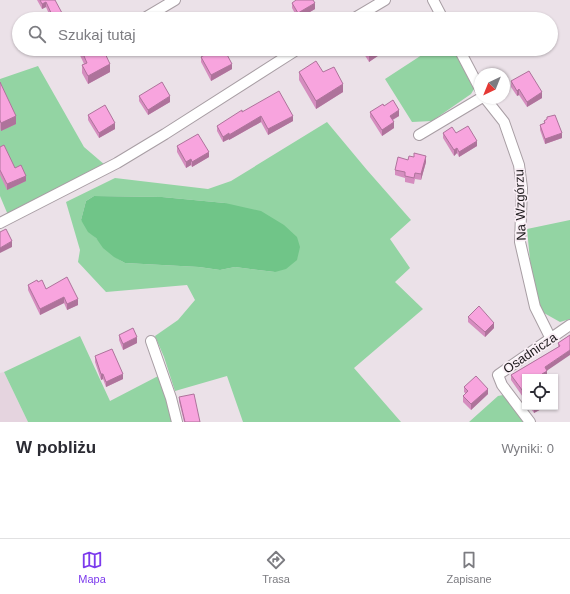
<!DOCTYPE html>
<html lang="pl">
<head>
<meta charset="utf-8">
<style>
	body { margin:0; font-family:Arial,sans-serif; background:#f7f7f7; color:#2b2b33 }
	.controls { position:absolute; right:12px; bottom:12px; display:grid; overflow:hidden; border-radius:0px; box-shadow:0 1px 3px #0004 }
	.controls button { width:36px; height:36px; display:grid; place-items:center; padding:0; border:0; border-bottom:1px solid #e1e1e2; background:#fff; color:#2b2b33; font:20px sans-serif }
	.compass { position:absolute; left:474px; top:68px; width:36px; height:36px; border-radius:50%; background:#fff; box-shadow:0 1px 3px #0004; rotate:223deg }
	.list { margin:0; padding:0; list-style:none }
	h2 { display:flex; justify-content:space-between; align-items:center; height:52px; margin:0; padding:0 16px; font-size:17px }
	h2 small { font-size:13px; font-weight:400; color:#7c7c81 }
	.icon { flex:none; width:22px; height:22px; fill:none; stroke:currentColor; stroke-width:2; stroke-linecap:round; stroke-linejoin:round }
	.map { position:relative; flex:none; width:570px; height:422px; overflow:hidden }
	.search { position:absolute; background:#fff; box-shadow:0 1px 3px #0004; left:12px; right:12px; top:12px; height:44px; display:flex; align-items:center; gap:10px; box-sizing:border-box; padding:0 14px; border-radius:22px; color:#7c7c81; font-size:15px }
	.sheet { height:116px; background:#fff }
	nav { display:flex; justify-content:space-around; align-items:center; box-sizing:border-box; height:56px; border-top:1px solid #e1e1e2; background:#fff; font-size:11px; color:#7c7c81 }
	nav a { display:grid; justify-items:center; gap:2px }
	nav .on { color:#7c3aed }
	.map>svg:first-child { display:block }
	.built { fill:#e5d4df }
	.green { fill:#93d4a3; fill-rule:evenodd }
	.water { fill:#70c588 }
	.lines { fill:none; stroke-linecap:round; stroke-linejoin:round }
	.street-casing { stroke:#a89ea4; stroke-width:12 }
	.street { stroke:#fff; stroke-width:10 }
	.wall { fill:#d58dbf }
	.shaded-wall { fill:#ae739b }
	.building { fill:#f8a4de; stroke:#ae739b }
	.labels { text-anchor:middle; dominant-baseline:central; stroke-width:3.5; stroke-linejoin:round; paint-order:stroke }
	.street-label { font-size:13px; fill:#1b181a; stroke:#f9eef5 }
</style>
</head>
<body>
<div class="map">
<svg width="570" height="422" viewBox="0 0 570 422">
	<rect width="100%" height="100%" fill="#ebe1e8"/>
	<path class="built" d="M 4,372 L 28,422 L 0,422 L 0,373 Z"/>
	<path class="green" d="M 431,49 L 453,49 L 472,82 L 474,89 L 471,94 L 432,121 L 412,122 L 385,79 Z
		M 38,66 L 84,147 L 105,165 L 8,215 L 0,196 L 0,79 Z
		M 327,122 L 367,170 L 411,220 L 390,239 L 410,268 L 395,282 L 423,309 L 354,368 L 401,422 L 243,422 L 227,376 L 175,391 L 164,357 L 155,336 L 178,320 L 195,300 L 187,285 L 106,292 L 78,262 L 80,250 L 66,202 L 115,178 L 208,189 L 231,181 ZM 94,196 L 162,197 L 225,203 L 275,272 L 235,267 L 220,270 L 199,267 L 125,263 C 106,253 95,236 81,220 L 86,201 Z
		M 570,220 L 570,319 L 560,322 L 544,313 L 539,303 L 531,271 L 527,229 Z
		M 80,336 L 110,401 L 162,374 L 175,422 L 28,422 L 4,372 Z
		M 503,395 L 525,422 L 469,422 L 498,396 Z"/>
	<path class="water" d="M 94,196 L 162,197 L 225,203 L 261,211 L 284,225 L 297,237 L 300,247 L 297,260 L 286,269 L 275,272 L 235,267 L 220,270 L 199,267 L 125,263 L 114,257 L 103,248 L 96,238 L 88,232 L 81,220 L 86,201 Z"/>
	<g class="lines">
		<defs>
			<path id="street" d="M 433,0 L 443,19
				M 143,19 L 175,0
				M 353,19 L 385,0
				M 459,49 L 480,89
				M 485,98 L 504,122 L 519,165 L 522,188 L 520,242 L 535,307 L 551,339
				M 419,135 L 481,98
				M 0,223 L 117,163 L 165,134 L 298,49
				M 151,341 L 171,398 L 177,422
				M 530,422 L 502,385 L 498,375 L 570,325"/>
		</defs>
		<use href="#street" class="street-casing"/>
		<use href="#street" class="street"/>
	</g>
	<path class="wall" d="M 37,0 L 55,0 L 62,18 L 60,19 L 51,19 L 46,7 L 42,9 Z
		M 292,3 L 315,9 L 298,19 L 292,8 Z
		M 78,49 L 103,49 L 110,72 L 88,84 L 82,73 L 82,65 L 84,64 L 78,51 Z
		M 361,49 L 388,49 L 369,62 Z
		M 201,57 L 232,69 L 211,81 L 201,62 Z
		M 299,72 L 323,72 L 343,92 L 316,109 L 299,80 Z
		M 511,81 L 542,98 L 527,107 L 519,95 L 517,96 L 511,87 Z
		M 0,82 L 16,124 L 1,131 L 0,128 Z
		M 139,96 L 170,102 L 148,115 L 139,101 Z
		M 384,106 L 399,116 L 393,120 L 394,128 L 382,136 L 370,117 L 370,112 Z
		M 242,112 L 293,121 L 268,135 L 261,122 L 229,140 L 229,139 L 223,142 L 217,131 L 217,126 Z
		M 88,115 L 115,129 L 99,138 L 88,120 Z
		M 547,117 L 562,138 L 545,144 L 540,130 L 540,125 L 544,123 L 544,121 L 547,120 Z
		M 443,133 L 456,133 L 477,146 L 459,157 L 457,153 L 454,156 L 443,138 Z
		M 177,146 L 209,157 L 192,167 L 191,165 L 186,168 L 177,152 Z
		M 0,147 L 15,168 L 26,181 L 7,190 L 0,175 Z
		M 414,157 L 426,162 L 421,180 L 415,179 L 414,184 L 405,182 L 405,178 L 395,175 L 395,170 L 408,160 Z
		M 38,282 L 46,289 L 78,305 L 67,310 L 64,303 L 40,315 L 28,290 L 28,285 Z
		M 468,317 L 494,328 L 485,337 L 468,322 Z
		M 119,335 L 137,343 L 123,350 L 119,340 Z
		M 570,335 L 547,370 L 547,376 L 546,377 L 525,377 L 525,400 L 511,380 L 511,375 L 558,347 L 558,343 Z
		M 95,356 L 123,379 L 106,387 L 103,379 L 101,380 L 95,362 Z
		M 464,387 L 488,394 L 471,410 L 463,402 L 463,396 L 466,394 L 464,392 Z
		M 179,397 L 200,422 L 184,422 L 179,401 Z
		M 530,407 L 545,407 L 534,413 Z"/>
	<path class="shaded-wall" d="M 46,2 L 46,7 L 42,9 L 42,4 Z
		M 315,3 L 315,9 L 298,19 L 298,13 Z
		M 62,13 L 62,18 L 60,19 L 53,19 L 53,17 Z
		M 376,49 L 388,49 L 369,62 L 369,54 Z
		M 110,64 L 110,72 L 88,84 L 88,76 Z
		M 232,64 L 232,69 L 211,81 L 211,75 Z
		M 343,84 L 343,92 L 316,109 L 316,101 Z
		M 519,89 L 519,95 L 517,96 L 517,91 Z
		M 542,92 L 542,98 L 527,107 L 527,102 Z
		M 170,96 L 170,102 L 148,115 L 148,110 Z
		M 399,110 L 399,116 L 390,121 L 390,116 Z
		M 16,116 L 16,124 L 1,131 L 1,123 Z
		M 261,116 L 261,122 L 229,140 L 229,135 Z
		M 293,116 L 293,121 L 268,135 L 268,129 Z
		M 394,122 L 394,128 L 382,136 L 382,130 Z
		M 115,123 L 115,129 L 99,138 L 99,133 Z
		M 229,133 L 229,139 L 223,142 L 223,137 Z
		M 562,133 L 562,138 L 545,144 L 545,139 Z
		M 477,141 L 477,146 L 459,157 L 459,152 Z
		M 457,148 L 457,153 L 454,156 L 454,150 Z
		M 209,152 L 209,157 L 192,167 L 192,162 Z
		M 426,156 L 426,162 L 421,180 L 421,174 Z
		M 191,159 L 191,165 L 186,168 L 186,162 Z
		M 26,176 L 26,181 L 7,190 L 7,184 Z
		M 12,241 L 12,247 L 0,253 L 0,248 Z
		M 64,297 L 64,303 L 40,315 L 40,309 Z
		M 78,299 L 78,305 L 67,310 L 67,304 Z
		M 494,323 L 494,328 L 485,337 L 485,332 Z
		M 137,337 L 137,343 L 123,350 L 123,344 Z
		M 570,350 L 570,355 L 545,372 L 545,367 Z
		M 547,371 L 547,376 L 546,377 L 542,377 L 542,374 Z
		M 101,374 L 103,374 L 103,379 L 101,380 Z
		M 123,374 L 123,379 L 106,387 L 106,382 Z
		M 488,389 L 488,394 L 471,410 L 471,404 Z
		M 535,407 L 545,407 L 534,413 L 534,408 Z"/>
	<path class="building" d="M 40,0 L 55,0 L 62,13 L 53,17 L 46,2 L 42,4 Z
		M 296,0 L 313,0 L 315,3 L 298,13 L 292,3 Z
		M 503,14 L 505,19 L 495,19 Z
		M 385,17 L 387,19 L 382,19 Z
		M 81,49 L 103,49 L 110,64 L 88,76 L 82,65 L 87,63 Z
		M 215,49 L 224,49 L 232,64 L 211,75 L 201,57 Z
		M 366,49 L 376,49 L 369,54 Z
		M 316,61 L 323,72 L 334,67 L 343,84 L 316,101 L 299,72 Z
		M 529,71 L 542,92 L 527,102 L 519,89 L 517,91 L 511,81 Z
		M 0,82 L 16,116 L 1,123 L 0,120 Z
		M 162,82 L 170,96 L 148,110 L 139,96 Z
		M 279,91 L 293,116 L 268,129 L 261,116 L 229,135 L 229,133 L 223,137 L 217,126 L 242,110 L 242,112 Z
		M 393,100 L 399,110 L 390,116 L 394,122 L 382,130 L 370,112 L 383,104 L 384,106 Z
		M 105,105 L 115,123 L 99,133 L 88,115 Z
		M 555,115 L 562,133 L 545,139 L 540,125 L 545,123 L 544,121 L 547,119 L 547,117 Z
		M 468,126 L 477,141 L 459,152 L 457,148 L 454,150 L 443,133 L 452,127 L 456,133 Z
		M 198,134 L 209,152 L 192,162 L 191,159 L 186,162 L 177,146 Z
		M 4,145 L 15,168 L 21,165 L 26,176 L 7,184 L 0,170 L 0,147 Z
		M 414,153 L 426,156 L 421,174 L 415,173 L 414,178 L 405,176 L 405,172 L 395,170 L 398,157 L 408,160 L 409,156 L 414,157 Z
		M 6,229 L 12,241 L 0,248 L 0,232 Z
		M 67,277 L 78,299 L 67,304 L 64,297 L 40,309 L 28,285 L 37,280 L 38,282 L 42,280 L 46,289 Z
		M 479,306 L 494,323 L 485,332 L 468,317 Z
		M 133,328 L 137,337 L 123,344 L 119,335 Z
		M 570,335 L 570,350 L 545,367 L 547,371 L 542,374 L 544,377 L 525,377 L 525,394 L 511,375 L 560,346 L 558,343 Z
		M 112,349 L 123,374 L 106,382 L 103,374 L 101,374 L 95,356 Z
		M 476,376 L 488,389 L 471,404 L 463,396 L 468,391 L 464,387 Z
		M 194,394 L 200,422 L 185,422 L 179,397 Z"/>
	<g class="labels">
		<g class="street-label">
			<text transform="translate(520 205) rotate(-92)">Na Wzgórzu</text>
			<text transform="translate(530 353) rotate(-34)">Osadnicza</text>
		</g>
	</g>
</svg>
<div class="controls">
<button><svg class="icon" aria-label="locate" viewBox="0 0 24 24"><circle cx="12" cy="12" r="6"/><path d="M12 2v4M12 18v4M2 12h4M18 12h4"/></svg></button>
</div>
<svg class="compass" viewBox="-18 -18 36 36"><path d="M0-13l5 13h-10z" fill="#e53935"/><path d="M0 13l5-13h-10z" fill="#7c7c81"/></svg>
<div class="search"><svg class="icon" aria-label="search" viewBox="0 0 24 24"><circle cx="10" cy="10" r="6"/><path d="M15 15l6 6"/></svg>Szukaj tutaj</div>
</div>
<section class="sheet">
<h2>W pobliżu<small>Wyniki: 0</small></h2>
<ul class="list">
</ul>
</section>
<nav>
<a class="on"><svg class="icon" aria-label="map" viewBox="0 0 24 24"><path d="M3 6l6-2 6 2 6-2v14l-6 2-6-2-6 2zM9 4v14M15 6v14"/></svg>Mapa</a>
<a><svg class="icon" aria-label="directions" viewBox="0 0 24 24"><path d="M12 3l9 9-9 9-9-9zM9 14v-3h6M13 9l2 2-2 2"/></svg>Trasa</a>
<a><svg class="icon" aria-label="saved" viewBox="0 0 24 24"><path d="M7 4h10v16l-5-4-5 4z"/></svg>Zapisane</a>
</nav>
</body>
</html>
